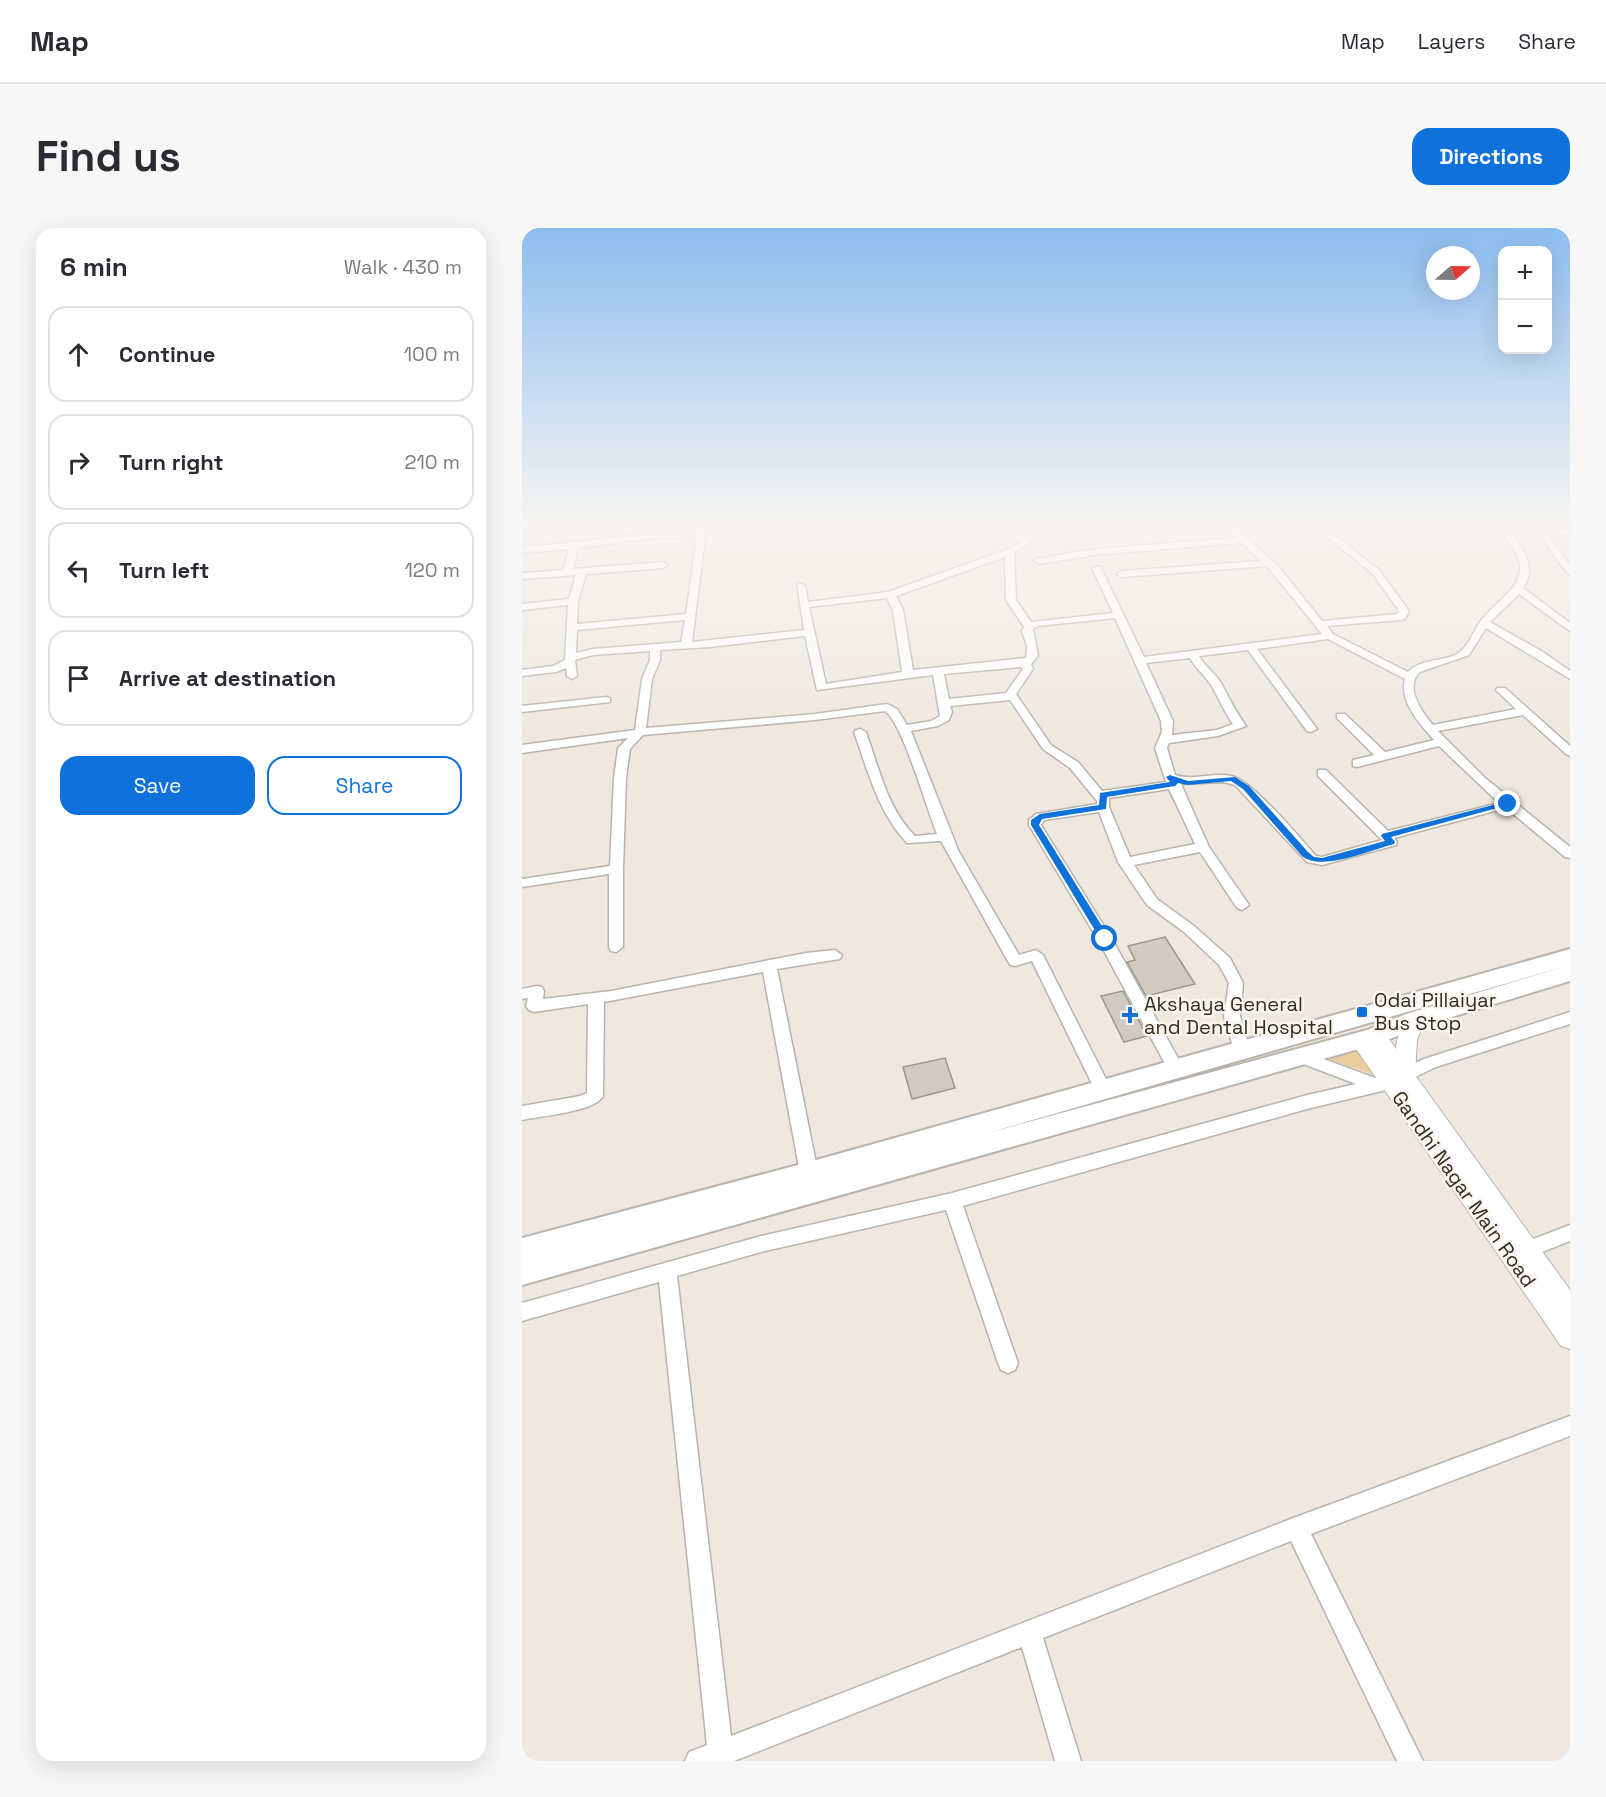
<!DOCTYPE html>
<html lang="en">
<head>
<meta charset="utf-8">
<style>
	body { margin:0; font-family:"Space Grotesk",sans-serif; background:#f7f7f7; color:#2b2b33 }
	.controls { position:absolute; right:18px; top:18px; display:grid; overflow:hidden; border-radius:12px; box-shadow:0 6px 24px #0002 }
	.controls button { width:54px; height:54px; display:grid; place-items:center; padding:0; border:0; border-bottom:2px solid #e1e1e2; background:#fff; color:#2b2b33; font:30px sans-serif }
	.compass { position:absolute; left:904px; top:18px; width:54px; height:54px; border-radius:50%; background:#fff; box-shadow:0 6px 24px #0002; rotate:70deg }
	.stop { position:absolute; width:18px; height:18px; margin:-14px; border:4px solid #0f71da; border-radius:50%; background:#fff }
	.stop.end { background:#0f71da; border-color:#fff; box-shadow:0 2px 6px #0008 }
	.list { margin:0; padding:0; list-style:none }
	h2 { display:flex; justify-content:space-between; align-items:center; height:78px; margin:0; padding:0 24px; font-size:26px }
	h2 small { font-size:20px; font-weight:400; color:#7c7c81 }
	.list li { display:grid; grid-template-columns:39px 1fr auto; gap:18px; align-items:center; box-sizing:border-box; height:96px; margin:0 12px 12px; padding:0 12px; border:2px solid #e1e1e2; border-radius:18px }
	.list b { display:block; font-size:22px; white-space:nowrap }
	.list em { font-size:20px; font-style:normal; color:#7c7c81 }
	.actions { display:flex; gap:12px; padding:18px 24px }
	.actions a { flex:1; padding:14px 0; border:2px solid #0f71da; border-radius:18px; text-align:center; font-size:21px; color:#0f71da }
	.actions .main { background:#0f71da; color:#fff }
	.icon { flex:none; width:33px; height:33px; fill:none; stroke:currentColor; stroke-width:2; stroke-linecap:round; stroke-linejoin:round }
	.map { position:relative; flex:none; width:1048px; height:1533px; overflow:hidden; border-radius:18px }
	header { display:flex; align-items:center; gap:36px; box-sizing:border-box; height:84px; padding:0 30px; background:#fff; border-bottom:2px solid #e1e1e2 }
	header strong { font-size:28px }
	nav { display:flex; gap:33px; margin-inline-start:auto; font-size:21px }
	.intro { display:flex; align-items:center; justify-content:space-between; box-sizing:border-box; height:144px; padding:0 36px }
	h1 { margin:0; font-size:42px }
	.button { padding:15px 27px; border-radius:18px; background:#0f71da; color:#fff; font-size:21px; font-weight:700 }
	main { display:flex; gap:36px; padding:0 36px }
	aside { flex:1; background:#fff; border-radius:18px; box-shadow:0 6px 24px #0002 }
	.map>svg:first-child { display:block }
	.green { fill:#eacc9d }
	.building { fill:#d0cbc3; stroke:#9b968e; stroke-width:1.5 }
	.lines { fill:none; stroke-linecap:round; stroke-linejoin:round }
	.minor-casing { stroke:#b8b3ab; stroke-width:3 }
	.major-casing { stroke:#b8b3ab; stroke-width:2 }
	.highway-casing { stroke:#b8b3ab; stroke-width:4 }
	.minor { fill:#fff; fill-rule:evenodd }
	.major { fill:#fff; fill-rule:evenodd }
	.highway { fill:#fff; fill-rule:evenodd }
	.route { fill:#0f71da }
	.poi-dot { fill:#0f71da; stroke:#fbf6ed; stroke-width:2 }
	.labels { text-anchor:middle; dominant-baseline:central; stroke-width:5; stroke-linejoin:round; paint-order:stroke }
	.poi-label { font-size:20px; fill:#2f2d29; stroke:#fbf6ed; text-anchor:start }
	.street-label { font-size:20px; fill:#2f2d29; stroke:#fbf6ed }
</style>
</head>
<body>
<header>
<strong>Map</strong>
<nav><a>Map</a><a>Layers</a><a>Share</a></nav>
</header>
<div class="intro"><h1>Find us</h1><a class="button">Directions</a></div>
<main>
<aside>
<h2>6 min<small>Walk · 430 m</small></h2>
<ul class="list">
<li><svg class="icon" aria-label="ahead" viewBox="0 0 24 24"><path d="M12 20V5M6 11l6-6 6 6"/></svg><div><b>Continue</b></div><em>100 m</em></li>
<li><svg class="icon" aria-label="right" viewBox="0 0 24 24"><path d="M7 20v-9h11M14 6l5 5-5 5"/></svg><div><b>Turn right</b></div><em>210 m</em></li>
<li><svg class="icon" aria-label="left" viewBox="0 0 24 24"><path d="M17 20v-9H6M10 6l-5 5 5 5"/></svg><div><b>Turn left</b></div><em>120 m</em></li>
<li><svg class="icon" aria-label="arrive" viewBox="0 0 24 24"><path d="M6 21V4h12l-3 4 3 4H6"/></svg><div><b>Arrive at destination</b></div></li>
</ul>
<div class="actions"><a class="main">Save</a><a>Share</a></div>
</aside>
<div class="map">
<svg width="1048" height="1533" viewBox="0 0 1048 1533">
	<rect width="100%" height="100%" fill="#eee8e0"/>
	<path class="green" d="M 838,822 L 853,847 L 804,830 Z"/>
	<path class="building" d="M 643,709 L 673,756 L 624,768 L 605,734 L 613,732 L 606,718 Z
		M 601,763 L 625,808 L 602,814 L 579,768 Z
		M 423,830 L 433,860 L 390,871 L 381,839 Z"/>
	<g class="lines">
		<defs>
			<path id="minor" d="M 176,294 L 184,294 L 184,297 L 241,294 L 184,302 L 170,414 L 282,402 L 275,355 L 283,357 L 286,374 L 366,364 L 492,319 L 498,314 L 493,310 L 500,294 L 508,294 L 507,298 L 572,294 L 504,303 L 502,309 L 508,314 L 492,325 L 494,372 L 509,394 L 591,385 L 570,340 L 578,338 L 622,429 L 800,406 L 745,338 L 600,349 L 595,346 L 600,343 L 739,333 L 719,315 L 572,327 L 517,336 L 512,333 L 514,331 L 572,321 L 714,310 L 697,294 L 707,294 L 712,299 L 734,294 L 751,294 L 717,303 L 757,339 L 800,393 L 875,386 L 877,383 L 851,346 L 786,294 L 796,294 L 857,342 L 887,383 L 883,391 L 879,392 L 805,398 L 811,406 L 886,444 C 899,431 917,434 933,427 C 947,420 950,405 958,394 C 964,385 973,378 980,371 C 1013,341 995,325 972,294 L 981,294 C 995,313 1018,337 1001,360 L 1048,395 L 1048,403 L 997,366 L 968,394 L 1021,424 L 1048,443 L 1048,451 L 964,400 L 947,427 L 898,444 C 882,459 900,484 911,497 L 994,481 L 974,462 L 975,460 L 983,460 L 1048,518 L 1048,528 L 1044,526 L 1001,487 L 916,503 L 963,550 L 1048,619 L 1048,630 L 1043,629 L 984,580 L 872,610 L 875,614 L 874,617 L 800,637 L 785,634 L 713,557 L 701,554 L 659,556 L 687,619 L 727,677 L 720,682 L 715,680 L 678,624 L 612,637 L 635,671 L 672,698 L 708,730 L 721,755 L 718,788 L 728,822 L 726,826 L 714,826 L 712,822 L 702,788 L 707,755 L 697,737 L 662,704 L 625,677 L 596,634 L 577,584 L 522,592 L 519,597 L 590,711 L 662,841 L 660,845 L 654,847 L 648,845 L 576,712 L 507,597 L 507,592 L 514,586 L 575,576 L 575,573 L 548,540 L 521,521 L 488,472 L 428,478 L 430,484 L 427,492 L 416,498 L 389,503 L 437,624 L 497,727 L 514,722 L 521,727 L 589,861 L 587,866 L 581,867 L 575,866 L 510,733 L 493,738 L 488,737 L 419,613 L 385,615 C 356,584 346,543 332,504 L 334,502 L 338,501 L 344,504 C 357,540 365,580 393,608 L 415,606 C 404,579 381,496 363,483 L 293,492 L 121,507 L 108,521 L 104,550 L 101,641 L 101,719 L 94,724 L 89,723 L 87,719 L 87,646 L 0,659 L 0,651 L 88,638 L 92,550 L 96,520 L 106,510 L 0,525 L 0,517 L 113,502 L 120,451 L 128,432 L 128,423 L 71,427 L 53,432 L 55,448 L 50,451 L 45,448 L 44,440 L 34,444 L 0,448 L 0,442 L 31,438 L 43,432 L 46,377 L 0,382 L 0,376 L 47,371 L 54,347 L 0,351 L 0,345 L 41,342 L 47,321 L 0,325 L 0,319 C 59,315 116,305 175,303 ZM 175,309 L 164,386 L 55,396 L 56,373 L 64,346 L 141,340 L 146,337 L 141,334 L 51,341 L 56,320 L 131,310 ZM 483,329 L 484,372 L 502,399 L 500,403 L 505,418 L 504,430 L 391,442 L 381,382 L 374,368 ZM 365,370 L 371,382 L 380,444 L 304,456 L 287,379 ZM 593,390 L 639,493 L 640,504 L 633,520 L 644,554 L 580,563 L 556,534 L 529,517 L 494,466 L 511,441 L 509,436 L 516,428 L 511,401 L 516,398 ZM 163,392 L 159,414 L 71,421 L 54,425 L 55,402 ZM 283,408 L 295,462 L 411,447 L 418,488 L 409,493 L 385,497 L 375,481 L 365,476 L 293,486 L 124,500 L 130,451 L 138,432 L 138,422 L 188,419 ZM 806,411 L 883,451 C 877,474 898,496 912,512 L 863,524 L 823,486 L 815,486 L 815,490 L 852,527 L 831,532 L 831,538 L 835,539 L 917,518 L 977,575 L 866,603 L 804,542 L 796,542 L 796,548 L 860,612 L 800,629 L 794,628 C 778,610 729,551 709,548 C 691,544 672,553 653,547 L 645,520 L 647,515 L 696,508 L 724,498 C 714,484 707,470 699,455 C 693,445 683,439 677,428 L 726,422 L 785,503 L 789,504 L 795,501 L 735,421 ZM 668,430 C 673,440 683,447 689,457 C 697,470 702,484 711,496 L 695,502 L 650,507 L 651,493 L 624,435 ZM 499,439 L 501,441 L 484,465 L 427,471 L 422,446 ZM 647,561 L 673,616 L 608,629 L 587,579 L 587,570 Z
				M 1008,294 L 1017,294 L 1023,303 L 1048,301 L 1048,307 L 1027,308 L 1048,337 L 1048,346 L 1045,345 Z
				M 16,295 L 20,298 L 19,300 L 0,303 L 0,297 Z
				M 84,469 L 88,470 L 88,474 L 0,484 L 0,478 Z
				M 313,722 L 320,727 L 318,731 L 255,741 L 296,945 L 293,950 L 287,952 L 281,950 L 278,945 L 241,744 L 82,774 L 81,868 C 73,884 18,888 0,892 L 0,878 L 58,868 L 65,865 L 66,776 L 12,784 L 7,782 L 4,778 L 6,770 L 0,771 L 0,761 L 15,758 L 20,759 L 22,763 L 21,771 L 89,763 L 284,725 Z
				M 1048,784 L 1048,796 L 914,839 L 868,861 L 785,881 L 441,978 L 496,1135 L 493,1142 L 486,1145 L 479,1142 L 476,1135 L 424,982 L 239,1024 L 155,1048 L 209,1508 L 774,1289 L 1048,1188 L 1048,1208 L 789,1306 L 901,1533 L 875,1533 L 769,1313 L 521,1410 L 559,1533 L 533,1533 L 500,1419 L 212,1533 L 163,1533 L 167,1524 L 185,1517 L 137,1054 L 0,1093 L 0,1075 L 239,1008 L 430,965 L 785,867 L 834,856 L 771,832 L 769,828 L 771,824 L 777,822 L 856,851 L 902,831 Z
				M 1048,997 L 1048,1013 L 1005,1030 L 998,1028 L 996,1022 L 998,1016 Z"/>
			<path id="major" d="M 892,785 L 899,787 L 902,792 L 895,812 L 893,847 L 1048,1062 L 1048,1121 L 1039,1118 L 828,812 L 831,807 L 838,804 L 843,806 L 846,802 C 861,797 866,810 874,821 L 875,812 L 885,787 Z"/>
			<path id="highway" d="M 1048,721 L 1048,737 L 462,906 L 845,802 L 884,786 L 1048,737 L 1048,753 L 900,798 L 858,815 L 0,1057 L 0,1010 L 287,934 Z"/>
		</defs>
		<use href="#minor" class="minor-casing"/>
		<use href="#major" class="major-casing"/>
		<use href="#highway" class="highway-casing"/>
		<use href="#minor" class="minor"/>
		<use href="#major" class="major"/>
		<use href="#highway" class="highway"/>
	</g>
	<linearGradient id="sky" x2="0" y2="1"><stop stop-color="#8dbdf0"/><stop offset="0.58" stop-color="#f7f5f1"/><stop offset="1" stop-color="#f7f5f1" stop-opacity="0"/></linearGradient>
	<rect width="1048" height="509" fill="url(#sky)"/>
	<path class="route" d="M 648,547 L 666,553 L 713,549 L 727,558 L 786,624 L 792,629 L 800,630 L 863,613 L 859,608 L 860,606 L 986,573 L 990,576 L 869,609 L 873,614 L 872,616 C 849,622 799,644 780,628 L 721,561 L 709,553 L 666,557 L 656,555 L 653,558 L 585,569 L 584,581 L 520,591 L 517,597 L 588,711 L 583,715 L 580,714 L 509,597 L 509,592 L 518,586 L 577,577 L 578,565 L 648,554 L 644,549 Z"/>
	<g class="poi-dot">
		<rect x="834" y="778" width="12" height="12" rx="3"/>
		<path d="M605 778h6v6h6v6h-6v6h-6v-6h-6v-6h6z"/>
	</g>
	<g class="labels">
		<g class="poi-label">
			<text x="852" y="772">Odai Pillaiyar<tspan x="852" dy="23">Bus Stop</tspan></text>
			<text x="622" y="776">Akshaya General<tspan x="622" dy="23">and Dental Hospital</tspan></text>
		</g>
		<g class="street-label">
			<text transform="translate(942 961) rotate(55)">Gandhi Nagar Main Road</text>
		</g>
	</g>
</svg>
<div class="controls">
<button>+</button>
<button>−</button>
</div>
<svg class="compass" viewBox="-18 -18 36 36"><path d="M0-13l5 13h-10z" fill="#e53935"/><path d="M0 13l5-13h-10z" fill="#7c7c81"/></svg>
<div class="stop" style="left:583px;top:711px"></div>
<div class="stop end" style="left:986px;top:576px"></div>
</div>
</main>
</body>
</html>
